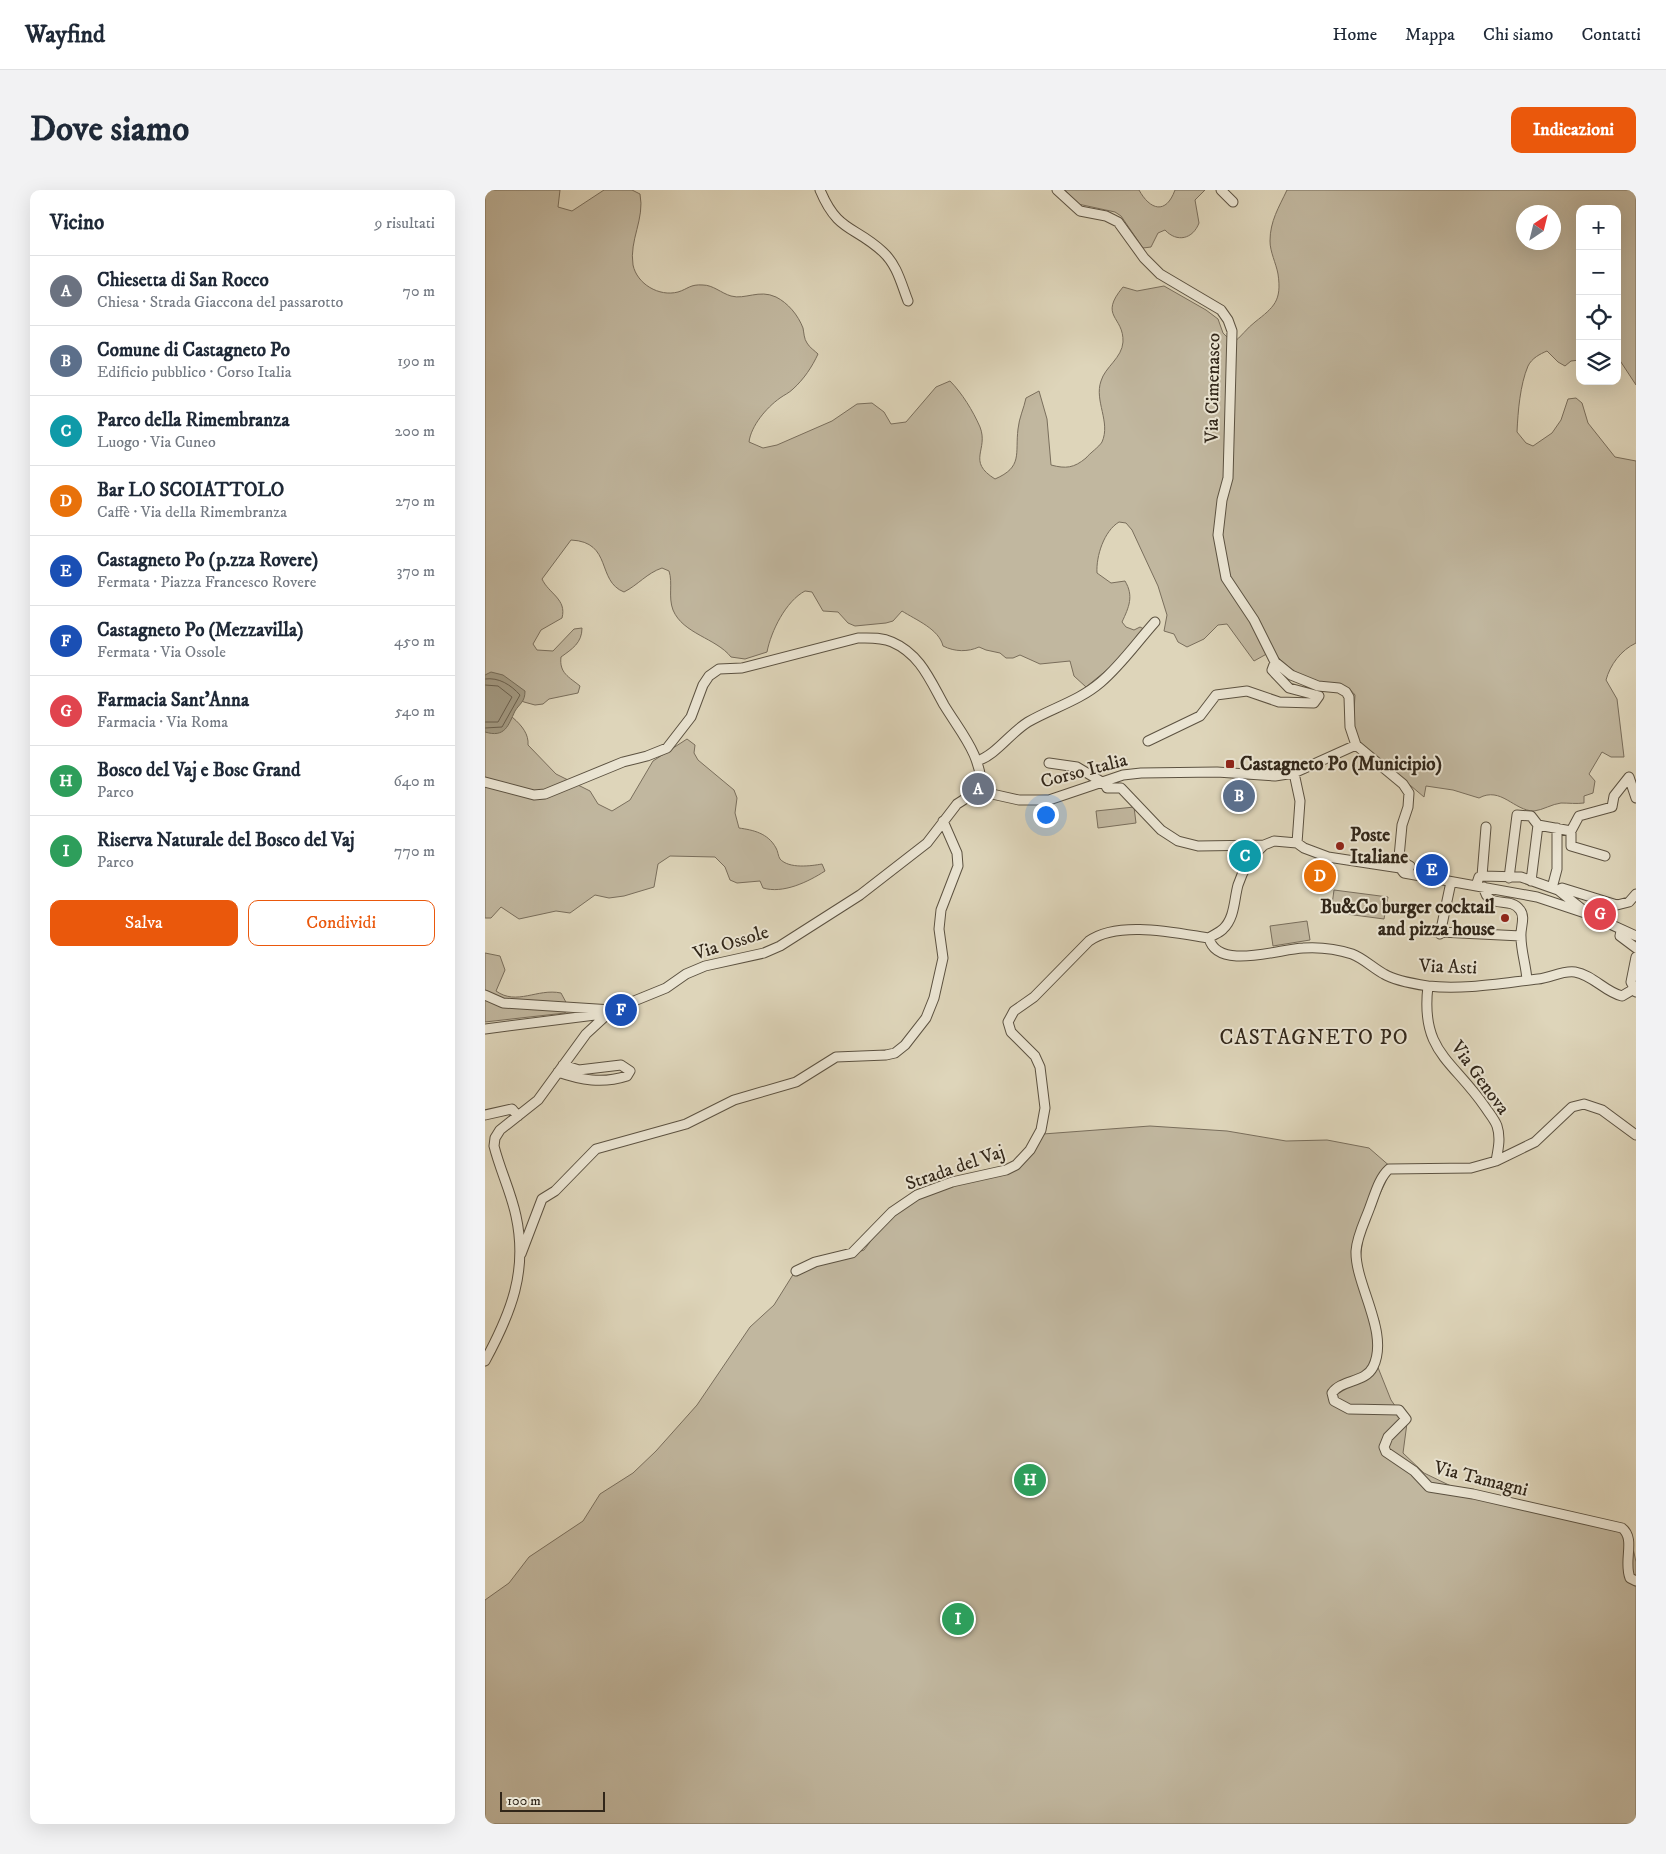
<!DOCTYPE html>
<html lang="it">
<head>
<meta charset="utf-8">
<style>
	body { margin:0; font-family:"IM FELL DW Pica",serif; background:#f2f2f3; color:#1f2937 }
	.controls { position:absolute; right:15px; top:15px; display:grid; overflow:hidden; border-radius:10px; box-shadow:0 5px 20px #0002 }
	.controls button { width:45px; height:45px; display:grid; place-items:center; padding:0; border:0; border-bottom:1px solid #e0e1e3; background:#fff; color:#1f2937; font:25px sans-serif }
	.compass { position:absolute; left:1031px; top:15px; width:45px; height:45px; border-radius:50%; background:#fff; box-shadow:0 5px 20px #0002; rotate:35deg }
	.scale { position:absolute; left:15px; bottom:12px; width:105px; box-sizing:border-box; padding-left:5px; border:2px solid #312619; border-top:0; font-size:14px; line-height:18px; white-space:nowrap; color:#312619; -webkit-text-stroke:4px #eae4d2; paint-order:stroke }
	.you { position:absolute; left:560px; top:624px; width:18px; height:18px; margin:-12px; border:4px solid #fff; border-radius:50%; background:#1a73e8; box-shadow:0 0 0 8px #1a73e833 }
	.badge { display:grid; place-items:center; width:32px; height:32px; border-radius:50%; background:#ea580c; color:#fff; font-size:16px; font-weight:700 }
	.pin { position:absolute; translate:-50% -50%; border:2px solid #fff; box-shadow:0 1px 5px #0006 }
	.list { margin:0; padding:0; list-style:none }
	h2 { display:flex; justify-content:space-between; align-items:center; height:65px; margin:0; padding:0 20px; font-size:21px }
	h2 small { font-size:16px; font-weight:400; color:#747a83 }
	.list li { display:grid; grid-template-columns:32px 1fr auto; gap:15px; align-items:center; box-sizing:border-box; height:70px; padding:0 20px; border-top:1px solid #e0e1e3 }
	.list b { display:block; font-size:19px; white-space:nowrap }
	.list p { margin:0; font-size:16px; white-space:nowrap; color:#747a83 }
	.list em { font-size:16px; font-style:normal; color:#747a83 }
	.actions { display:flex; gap:10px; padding:15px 20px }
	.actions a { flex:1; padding:11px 0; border:1px solid #ea580c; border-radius:10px; text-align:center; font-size:18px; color:#ea580c }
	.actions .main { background:#ea580c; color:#fff }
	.icon { flex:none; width:28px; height:28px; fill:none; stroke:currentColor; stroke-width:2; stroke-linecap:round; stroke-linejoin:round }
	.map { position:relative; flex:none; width:1151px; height:1634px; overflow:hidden; border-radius:10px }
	header { display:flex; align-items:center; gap:30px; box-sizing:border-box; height:70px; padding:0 25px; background:#fff; border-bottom:1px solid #e0e1e3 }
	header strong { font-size:24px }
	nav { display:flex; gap:28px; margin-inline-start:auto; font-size:18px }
	.intro { display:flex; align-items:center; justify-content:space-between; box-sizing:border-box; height:120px; padding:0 30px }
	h1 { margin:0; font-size:35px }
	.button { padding:12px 22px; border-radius:10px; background:#ea580c; color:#fff; font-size:18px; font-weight:700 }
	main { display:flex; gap:30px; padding:0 30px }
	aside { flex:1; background:#fff; border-radius:10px; box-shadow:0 5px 20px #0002 }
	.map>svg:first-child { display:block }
	.green { fill:#c1b79f; stroke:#796e5c; fill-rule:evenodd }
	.water { fill:#a39a83; stroke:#756c59 }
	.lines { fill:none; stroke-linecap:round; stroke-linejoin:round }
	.shore { stroke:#6a604e; stroke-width:1 }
	.minor-casing { stroke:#5c5241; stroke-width:11 }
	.minor { stroke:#eae4d2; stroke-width:9 }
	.poi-dot { fill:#8f2418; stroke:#eae4d2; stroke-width:2 }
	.labels { text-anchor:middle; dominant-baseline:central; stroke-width:4; stroke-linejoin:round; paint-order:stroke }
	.street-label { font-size:19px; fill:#312619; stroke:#eae4d2 }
	.poi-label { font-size:19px; font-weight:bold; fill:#312619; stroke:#eae4d2; text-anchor:start }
	.quarter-label { font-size:21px; letter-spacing:1px; fill:#312619; stroke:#eae4d2 }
</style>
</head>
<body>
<header>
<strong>Wayfind</strong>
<nav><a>Home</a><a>Mappa</a><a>Chi siamo</a><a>Contatti</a></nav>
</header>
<div class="intro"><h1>Dove siamo</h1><a class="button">Indicazioni</a></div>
<main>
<aside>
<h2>Vicino<small>9 risultati</small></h2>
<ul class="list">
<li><span class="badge" style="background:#6b7280">A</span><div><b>Chiesetta di San Rocco</b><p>Chiesa · Strada Giaccona del passarotto</p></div><em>70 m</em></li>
<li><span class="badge" style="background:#5c6f8a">B</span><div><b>Comune di Castagneto Po</b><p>Edificio pubblico · Corso Italia</p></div><em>190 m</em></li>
<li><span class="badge" style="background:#0f9aa8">C</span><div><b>Parco della Rimembranza</b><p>Luogo · Via Cuneo</p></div><em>200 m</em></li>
<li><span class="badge" style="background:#e8710a">D</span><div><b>Bar LO SCOIATTOLO</b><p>Caffè · Via della Rimembranza</p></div><em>270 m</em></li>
<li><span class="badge" style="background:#1a4fb4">E</span><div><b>Castagneto Po (p.zza Rovere)</b><p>Fermata · Piazza Francesco Rovere</p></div><em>370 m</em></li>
<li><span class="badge" style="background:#1a4fb4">F</span><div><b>Castagneto Po (Mezzavilla)</b><p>Fermata · Via Ossole</p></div><em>450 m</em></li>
<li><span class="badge" style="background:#e0444e">G</span><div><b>Farmacia Sant'Anna</b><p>Farmacia · Via Roma</p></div><em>540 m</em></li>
<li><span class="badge" style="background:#2e9e5b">H</span><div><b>Bosco del Vaj e Bosc Grand</b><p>Parco</p></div><em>640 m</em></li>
<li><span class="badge" style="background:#2e9e5b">I</span><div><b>Riserva Naturale del Bosco del Vaj</b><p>Parco</p></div><em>770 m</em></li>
</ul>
<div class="actions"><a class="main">Salva</a><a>Condividi</a></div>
</aside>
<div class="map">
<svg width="1151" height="1634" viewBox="0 0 1151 1634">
	<rect width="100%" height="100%" fill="#ded5ba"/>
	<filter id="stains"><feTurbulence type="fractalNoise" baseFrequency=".004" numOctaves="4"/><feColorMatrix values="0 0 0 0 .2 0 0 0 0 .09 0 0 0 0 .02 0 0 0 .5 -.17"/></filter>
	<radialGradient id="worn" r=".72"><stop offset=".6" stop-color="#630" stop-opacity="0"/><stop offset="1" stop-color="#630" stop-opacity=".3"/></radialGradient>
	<path class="green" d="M 0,0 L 75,0 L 73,17 L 87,21 L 119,0 L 147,0 L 155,4 C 160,29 144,50 148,75 C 152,94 174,107 193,102 C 203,99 205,94 218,95 C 228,95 236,103 246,106 C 260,110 274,99 291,107 C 303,113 313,125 318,138 C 319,143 319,149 322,153 C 324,157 330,161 333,164 C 327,177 319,189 308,199 C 304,203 299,205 295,208 C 281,218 266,236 264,252 L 278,258 L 292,255 L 347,231 L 372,214 L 387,213 L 399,222 L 406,234 L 421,232 L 451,197 L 465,191 C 477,203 488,221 495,237 C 504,260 481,271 510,289 C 538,277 530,264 533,239 C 534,228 539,218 541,208 L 554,201 L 562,229 L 566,275 C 581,279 589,278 601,268 C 605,263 614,257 617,252 C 626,232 609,211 616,191 C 620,177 637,168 638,152 C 639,126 613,127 638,97 L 652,101 L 679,96 L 721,120 L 733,129 L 738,143 L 748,153 C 756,147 762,138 770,132 C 789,117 797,111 793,84 C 791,73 785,62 785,51 C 785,31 794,17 802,0 L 1151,0 L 1151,195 L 1132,166 L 1132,19 L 1095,19 L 1095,170 L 1086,171 L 1080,176 L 1073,172 L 1062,161 C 1055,164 1047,168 1043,176 C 1035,195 1033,221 1032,242 L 1041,253 L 1048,256 L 1067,243 L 1076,230 L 1083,209 L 1091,208 L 1097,213 L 1103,233 L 1130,267 L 1151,271 L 1151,453 C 1136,460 1125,475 1121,490 L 1132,509 L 1139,567 L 1126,567 L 1117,562 L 1104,584 L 1110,591 L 1108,603 L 1099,606 L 1099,613 C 1091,614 1084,613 1076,613 C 1067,614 1058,620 1049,621 C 1029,621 1016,596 994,608 L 968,600 L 941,596 L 939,607 L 873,551 L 868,537 L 870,505 C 859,490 842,495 826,490 C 812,485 797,472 787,461 L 769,471 L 742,434 L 733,435 L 719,449 L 702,457 L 693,452 L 689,444 L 679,441 L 682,425 L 673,396 L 647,340 L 641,333 L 634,332 C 619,341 611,366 612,383 L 626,393 L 640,391 C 649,406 644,417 637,432 L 641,437 L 649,440 L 655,437 L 659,439 L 629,474 L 601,497 L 589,486 L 585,471 L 555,474 L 535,465 L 528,468 L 521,468 L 515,463 L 501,460 L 494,457 C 483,462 470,462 458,456 C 454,439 431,430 417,421 L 408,431 L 401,433 L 370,436 L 363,433 L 353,422 L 338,421 L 327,402 L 320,401 C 301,411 286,441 282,462 L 260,469 L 246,467 C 231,448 198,444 188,420 C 183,407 188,393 184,381 L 177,378 C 162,383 153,395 139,402 C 111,391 128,352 86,350 L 57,389 C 64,404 82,409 77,428 L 56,440 L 48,454 L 52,460 L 68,461 L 89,439 L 97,438 C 97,453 87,459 76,467 C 74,483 84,487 95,496 L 93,503 L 64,509 L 58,514 L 50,515 L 39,512 L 0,493 ZM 1038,22 L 1068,22 L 1068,52 L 1038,52 Z
		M 580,0 L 654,0 C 665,20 681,25 690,0 L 720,0 L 710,10 L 714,33 C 708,49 692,53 680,40 L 673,43 L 666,57 L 658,58 L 636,26 L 630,22 L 593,14 Z
		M 0,508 C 15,519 45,534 43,555 L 71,584 L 105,601 L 113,614 L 127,621 L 145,610 L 168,571 L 202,549 L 210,555 L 209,563 L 213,570 L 249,600 L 252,608 L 250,623 L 254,638 C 268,640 283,643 291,658 C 293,661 293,666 295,669 C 304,679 326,676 337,674 L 340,681 C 323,692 298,704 278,698 L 275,691 L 252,693 L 245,690 L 240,677 L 230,667 L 185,666 L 173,674 L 169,697 L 139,706 L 124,708 L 110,705 L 85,723 L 71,721 L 34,729 L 16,717 L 6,728 L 0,728 Z
		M 649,617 L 651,633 L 613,638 L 611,621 Z
		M 849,700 L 903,707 L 899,729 L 846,722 Z
		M 822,731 L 825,750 L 788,756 L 785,736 Z
		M 0,763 L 15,766 L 20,780 L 11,801 C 32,816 52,798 76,803 L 83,816 L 80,823 L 0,832 Z
		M 665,936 L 742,941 L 801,951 L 842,950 L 884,958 L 907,978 L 879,1038 L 875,1071 L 881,1100 L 894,1131 L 892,1175 L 906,1210 L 922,1233 L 918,1263 L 939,1283 L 968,1297 L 1145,1344 L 1151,1372 L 1151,1634 L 0,1634 L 0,1410 L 24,1393 L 44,1367 L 98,1331 L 115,1304 L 148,1283 L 171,1261 L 212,1215 L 265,1137 L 289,1115 L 309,1083 L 379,1060 L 397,1036 L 432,1006 L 472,993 L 533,979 L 547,963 L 558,944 Z"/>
	<path class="water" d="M 6,482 L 18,485 L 40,501 C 40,512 35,513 30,521 C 23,536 20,548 0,542 L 0,485 Z"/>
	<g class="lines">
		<path class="shore" d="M 0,489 C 14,487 26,495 35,505 L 17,537 L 0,538
			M 0,495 L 13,496 L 27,507 L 13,532 L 0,532"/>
		<defs>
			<path id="minor" d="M 335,0 C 353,43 369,35 398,62 C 412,75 416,93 423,111
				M 572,0 L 595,21 L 621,26 L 633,32 L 659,68 L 675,84 L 736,120 L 743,130 L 747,141 L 743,288 L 737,310 L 733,345 L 741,388 L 769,430 L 790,472 L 806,485 L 833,496 L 854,498 L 861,502 L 864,507 L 865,537 L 871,555
				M 736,0 L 748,12
				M 663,551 L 715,526 L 731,505 L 762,501 L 794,512 L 829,513 L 834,506 L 804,498 L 787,480 L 790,472
				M 492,571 C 511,565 525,543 543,532 C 567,518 594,511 616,492 C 636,475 652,452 670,432
				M 564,573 L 592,577 L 617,592
				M 809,583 L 815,611 L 812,653
				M 0,592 L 49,605 L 60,604 L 138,572 L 162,566 L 182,558 L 206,527 L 218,495 L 224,486 L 234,479 L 257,478 L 373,448 C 384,448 396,447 407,452 C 435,464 445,490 459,515 C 478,546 497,565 497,604
				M 619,592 L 622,598 L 636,598 L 676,640 L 693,651 L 713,656 L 779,655 L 789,651 L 812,653 L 819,658 L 843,667 L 915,678
				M 1086,641 L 1086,656 L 1120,666
				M 922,683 L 925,676 L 919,673 L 915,678 L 919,683 L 1052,707 L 1103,724 L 1151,746
				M 997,686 L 1001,637
				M 1024,688 L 1032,625 L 1046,626 L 1053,635 L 1086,641 L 1094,626 L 1127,617 L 1129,606 L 1144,587 L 1151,608
				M 1046,691 L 1053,635
				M 991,696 L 994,687 L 997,686 L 1036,687 L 1073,700 L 1097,719
				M 999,697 C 1002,721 1025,705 1035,720 C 1041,727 1035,738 1036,747 C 1036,761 1041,775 1042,790
				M 1067,698 L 1072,679 L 1072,638
				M 1073,700 L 1077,698 L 1132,715 L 1144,712 L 1151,704
				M 935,741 L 1036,746
				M 1136,741 L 1135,746 L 1151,758
				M 955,744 L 966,692
				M 724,748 C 732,781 794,759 818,758 C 833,757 852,759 867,764 C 878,768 888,778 899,784 C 910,791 930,794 943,796 C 979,800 1017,793 1053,789 C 1065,788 1078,780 1090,782 C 1108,785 1120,802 1137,806 L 1149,799
				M 724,748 C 728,745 734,743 738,739 C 750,728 749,709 753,695 C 758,679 767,666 779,655
				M 1151,767 L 1146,792 L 1151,802
				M 943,796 C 935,862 968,870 1000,917 C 1004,923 1010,930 1012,936 C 1016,948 1013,960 1011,971
				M 0,805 L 18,813 L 127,820
				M 0,839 L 110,825 L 119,826
				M 73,882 C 96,890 117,894 142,886 L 145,881 L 136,875 L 94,880 L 78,875
				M 0,925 L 27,919 L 33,926
				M 1151,945 L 1117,920 L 1099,914 L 1087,917 L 1050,952 L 1011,971 L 986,978 L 904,979 C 894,988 890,1004 885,1017 C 880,1031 872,1046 871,1061 C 870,1095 905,1143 888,1177 C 880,1193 857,1189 847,1203 L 849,1211 L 864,1219 L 914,1220 L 921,1229 L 903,1247 L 899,1257 L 901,1262 L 929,1281 L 944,1297 L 988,1304 L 1137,1338 C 1151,1349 1138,1371 1145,1388 L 1151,1391
				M 36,1064 L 57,1009 L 70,1001 L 111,959 L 201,934 L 249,910 L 311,892 L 351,867 L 401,865 L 410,863 L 420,855 L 441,828 L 449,808 L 458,768 L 454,739 L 456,720 L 473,676 L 472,663 L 458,631
				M 311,1081 L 330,1072 L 367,1063 L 407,1022 L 432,1005 L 467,992 L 521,980 L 531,975 L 545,960 L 556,940 L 560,918 L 555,877 L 550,866 L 526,842 L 523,832 L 529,821 L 549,807 L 604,751 C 633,730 691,743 724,748
				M 0,1171 C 26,1123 43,1081 31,1026 C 26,1002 15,980 9,956 L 10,948 L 15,940 L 53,910 L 101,844 L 127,820 L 181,798 L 201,784 L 220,776 L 279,763 L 295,756 L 375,705 L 442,653 L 472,614 L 483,607 L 507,604 L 534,610 L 564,610 L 638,585 L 656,583 L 732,582 L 790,586 L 809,583 L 871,555 L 918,594 L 924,603 L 923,617 L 917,635 L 914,667 L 916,676"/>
		</defs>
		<use href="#minor" class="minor-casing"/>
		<use href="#minor" class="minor"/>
	</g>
	<g class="poi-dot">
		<rect x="740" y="569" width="10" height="10" rx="2.5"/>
		<circle cx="855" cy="656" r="5"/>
		<circle cx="1020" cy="728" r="5"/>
	</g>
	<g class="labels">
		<g class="street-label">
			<text transform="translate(728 198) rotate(-89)">Via Cimenasco</text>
			<text transform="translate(599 581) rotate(-15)">Corso Italia</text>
			<text transform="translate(246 753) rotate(-17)">Via Ossole</text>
			<text transform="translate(963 777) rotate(2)">Via Asti</text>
			<text transform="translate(995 888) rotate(54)">Via Genova</text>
			<text transform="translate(470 978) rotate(-19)">Strada del Vaj</text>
			<text transform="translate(996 1289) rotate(14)">Via Tamagni</text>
		</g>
		<g class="poi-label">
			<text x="755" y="574">Castagneto Po (Municipio)</text>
			<text x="865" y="645">Poste<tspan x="865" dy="22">Italiane</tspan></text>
			<text x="1010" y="717" text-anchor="end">Bu&amp;Co burger cocktail<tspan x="1010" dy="22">and pizza house</tspan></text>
		</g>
		<g class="quarter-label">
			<text x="829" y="848">CASTAGNETO PO</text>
		</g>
	</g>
	<rect width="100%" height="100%" filter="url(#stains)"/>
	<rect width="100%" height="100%" fill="url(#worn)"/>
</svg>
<div class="controls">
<button>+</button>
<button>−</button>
<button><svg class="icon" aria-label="locate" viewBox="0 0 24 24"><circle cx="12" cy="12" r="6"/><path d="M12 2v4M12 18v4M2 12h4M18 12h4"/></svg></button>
<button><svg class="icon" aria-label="layers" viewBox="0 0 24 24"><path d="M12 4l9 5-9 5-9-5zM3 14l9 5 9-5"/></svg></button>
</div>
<svg class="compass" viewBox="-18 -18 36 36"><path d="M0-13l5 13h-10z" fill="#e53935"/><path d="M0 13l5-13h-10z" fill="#747a83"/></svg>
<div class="scale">100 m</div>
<div class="you"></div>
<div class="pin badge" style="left:493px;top:599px;background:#6b7280">A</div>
<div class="pin badge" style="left:754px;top:606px;background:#5c6f8a">B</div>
<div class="pin badge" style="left:760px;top:666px;background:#0f9aa8">C</div>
<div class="pin badge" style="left:835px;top:686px;background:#e8710a">D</div>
<div class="pin badge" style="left:947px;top:680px;background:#1a4fb4">E</div>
<div class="pin badge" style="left:136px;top:820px;background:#1a4fb4">F</div>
<div class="pin badge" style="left:1115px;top:724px;background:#e0444e">G</div>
<div class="pin badge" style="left:545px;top:1290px;background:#2e9e5b">H</div>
<div class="pin badge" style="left:473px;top:1429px;background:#2e9e5b">I</div>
</div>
</main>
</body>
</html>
